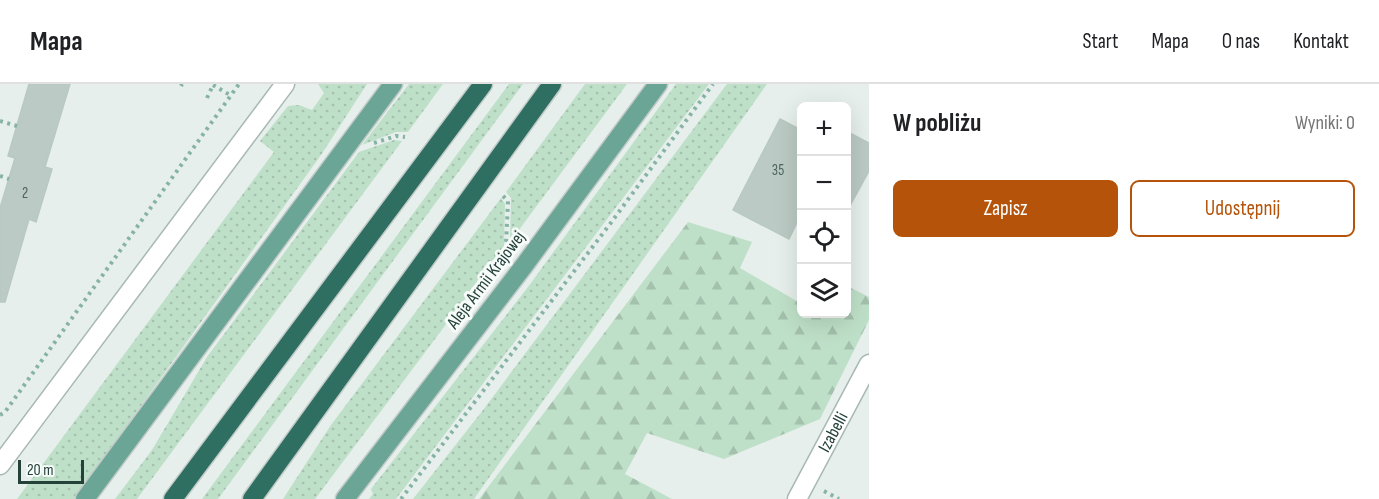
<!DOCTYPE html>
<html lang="pl">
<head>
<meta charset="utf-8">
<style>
	body { margin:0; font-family:"Sofia Sans Condensed",sans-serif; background:#f2f2f2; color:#202124 }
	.controls { position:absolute; right:18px; top:18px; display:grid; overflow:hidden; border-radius:9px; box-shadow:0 6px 24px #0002 }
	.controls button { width:54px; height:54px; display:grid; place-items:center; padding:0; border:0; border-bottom:2px solid #e0e0e0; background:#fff; color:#202124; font:30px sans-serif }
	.scale { position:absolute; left:18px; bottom:15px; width:66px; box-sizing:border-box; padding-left:6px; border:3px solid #24423a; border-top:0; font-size:16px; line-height:21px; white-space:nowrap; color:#24423a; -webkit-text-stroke:4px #f7fbf9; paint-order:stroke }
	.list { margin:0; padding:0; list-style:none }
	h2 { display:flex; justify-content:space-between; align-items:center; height:78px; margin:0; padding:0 24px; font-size:26px }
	h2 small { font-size:20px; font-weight:400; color:#757577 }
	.actions { display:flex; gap:12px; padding:18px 24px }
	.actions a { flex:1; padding:14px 0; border:2px solid #b45309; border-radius:9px; text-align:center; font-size:21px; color:#b45309 }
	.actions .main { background:#b45309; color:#fff }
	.icon { flex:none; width:33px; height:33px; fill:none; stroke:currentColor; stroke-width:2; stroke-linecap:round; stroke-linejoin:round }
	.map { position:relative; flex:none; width:869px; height:415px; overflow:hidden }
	header { display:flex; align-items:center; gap:36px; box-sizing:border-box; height:84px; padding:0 30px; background:#fff; border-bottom:2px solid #e0e0e0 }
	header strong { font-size:28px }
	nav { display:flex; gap:33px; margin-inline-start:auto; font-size:21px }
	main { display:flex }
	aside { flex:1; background:#fff }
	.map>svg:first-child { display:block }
	.grass { fill:url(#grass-dots) }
	.forest { fill:url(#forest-firs) }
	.building { fill:#bbcac4; stroke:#b8c9c2; stroke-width:1.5 }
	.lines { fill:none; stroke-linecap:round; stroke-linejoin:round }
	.minor-casing { stroke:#a8b8b2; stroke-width:21 }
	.major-casing { stroke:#c2cac8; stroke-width:21 }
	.highway-casing { stroke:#c2cac8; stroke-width:21 }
	.path { stroke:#86b3a5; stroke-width:4; stroke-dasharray:3 4.5; stroke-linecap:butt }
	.minor { stroke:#fff; stroke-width:18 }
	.major { stroke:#6aa596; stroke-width:18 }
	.highway { stroke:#2f6f62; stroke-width:18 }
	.labels { text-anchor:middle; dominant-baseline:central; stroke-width:6; stroke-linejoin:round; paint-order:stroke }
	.number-label { font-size:15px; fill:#4a645c }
	.street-label { font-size:18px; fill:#24423a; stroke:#f7fbf9 }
</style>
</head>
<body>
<header>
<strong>Mapa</strong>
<nav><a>Start</a><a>Mapa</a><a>O nas</a><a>Kontakt</a></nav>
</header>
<main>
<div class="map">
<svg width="869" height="415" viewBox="0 0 869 415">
	<defs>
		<pattern id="grass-dots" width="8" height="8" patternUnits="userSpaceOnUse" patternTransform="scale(1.5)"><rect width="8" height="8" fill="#bfe0c8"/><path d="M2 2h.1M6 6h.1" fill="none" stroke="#a4c1ad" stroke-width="1.8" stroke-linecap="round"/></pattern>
		<pattern id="forest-firs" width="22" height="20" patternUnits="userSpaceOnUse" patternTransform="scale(1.5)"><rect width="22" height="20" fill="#bfe0c8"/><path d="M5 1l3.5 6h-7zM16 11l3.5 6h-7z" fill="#a4c1ad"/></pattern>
	</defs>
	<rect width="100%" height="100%" fill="#e6efeb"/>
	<path class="grass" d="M 318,0 L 367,0 L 321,71 L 74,415 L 17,415 L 274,68 L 260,57 L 288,22 L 299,21 L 312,26 L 324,9 Z
		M 409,0 L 443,0 L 408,48 L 396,48 L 362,61 Z
		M 509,0 L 523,0 L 218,415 L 202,415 Z
		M 585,0 L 627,0 L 510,158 L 511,114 L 506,108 Z
		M 676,0 L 709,0 L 396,415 L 369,415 L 373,410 L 371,405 L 528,203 Z
		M 727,0 L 767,0 L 474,415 L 413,415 L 483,326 Z
		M 394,56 L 402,57 L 137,415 L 115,415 L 152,366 L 207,273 L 359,68 Z
		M 501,114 L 505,120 L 504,163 L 315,415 L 283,415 L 331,341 Z"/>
	<path class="forest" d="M 688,138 L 752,158 L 740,184 L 800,219 L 801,218 L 802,230 L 846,230 L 847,202 L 869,213 L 869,236 L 820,335 L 724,375 L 647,349 L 625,390 L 672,415 L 479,415 Z"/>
	<path class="building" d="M 29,0 L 70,0 L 45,83 L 52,85 L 36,138 L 29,135 L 5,218 L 0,218 L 0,124 L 15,74 L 8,72 Z
		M 780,35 L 801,46 L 801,130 L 789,155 L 733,126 Z
		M 846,47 L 869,59 L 869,87 L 846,129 Z"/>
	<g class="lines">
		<defs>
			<g id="minor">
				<path d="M 0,381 L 285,0"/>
				<path id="s1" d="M 797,415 L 869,280"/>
			</g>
			<path id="major" d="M 85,415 L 393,0
				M 345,415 L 523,183 L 658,0"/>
			<path id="highway" d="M 173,415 L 483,0
				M 252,415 L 552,0"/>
		</defs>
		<use href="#minor" class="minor-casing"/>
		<use href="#major" class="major-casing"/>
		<use href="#highway" class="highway-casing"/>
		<path class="path" d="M 213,1 L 230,11
			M 181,2 L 182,0
			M 207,14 L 213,1
			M 0,37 L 17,42
			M 374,59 L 396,52 L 405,53
			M 0,92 L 9,95
			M 503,112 L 508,117 L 506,161
			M 0,331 L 5,328 L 239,0
			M 824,407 L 839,415
			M 401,415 L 610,140 L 713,0"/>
		<use href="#minor" class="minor"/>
		<use href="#major" class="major"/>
		<use href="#highway" class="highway"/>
	</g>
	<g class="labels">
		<g class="number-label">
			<text x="778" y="86">35</text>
			<text x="25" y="109">2</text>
		</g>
		<g class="street-label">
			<text transform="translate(486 196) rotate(-53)">Aleja Armii Krajowej</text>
			<text stroke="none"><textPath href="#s1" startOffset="76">Izabelli</textPath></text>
		</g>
	</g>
</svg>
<div class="controls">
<button>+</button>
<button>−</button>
<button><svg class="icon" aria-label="locate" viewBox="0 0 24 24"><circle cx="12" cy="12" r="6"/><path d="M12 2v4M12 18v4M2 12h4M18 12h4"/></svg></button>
<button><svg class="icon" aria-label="layers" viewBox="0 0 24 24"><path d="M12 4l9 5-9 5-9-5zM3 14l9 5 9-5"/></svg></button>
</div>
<div class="scale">20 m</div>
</div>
<aside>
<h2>W pobliżu<small>Wyniki: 0</small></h2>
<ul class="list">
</ul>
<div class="actions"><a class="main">Zapisz</a><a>Udostępnij</a></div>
</aside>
</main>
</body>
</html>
